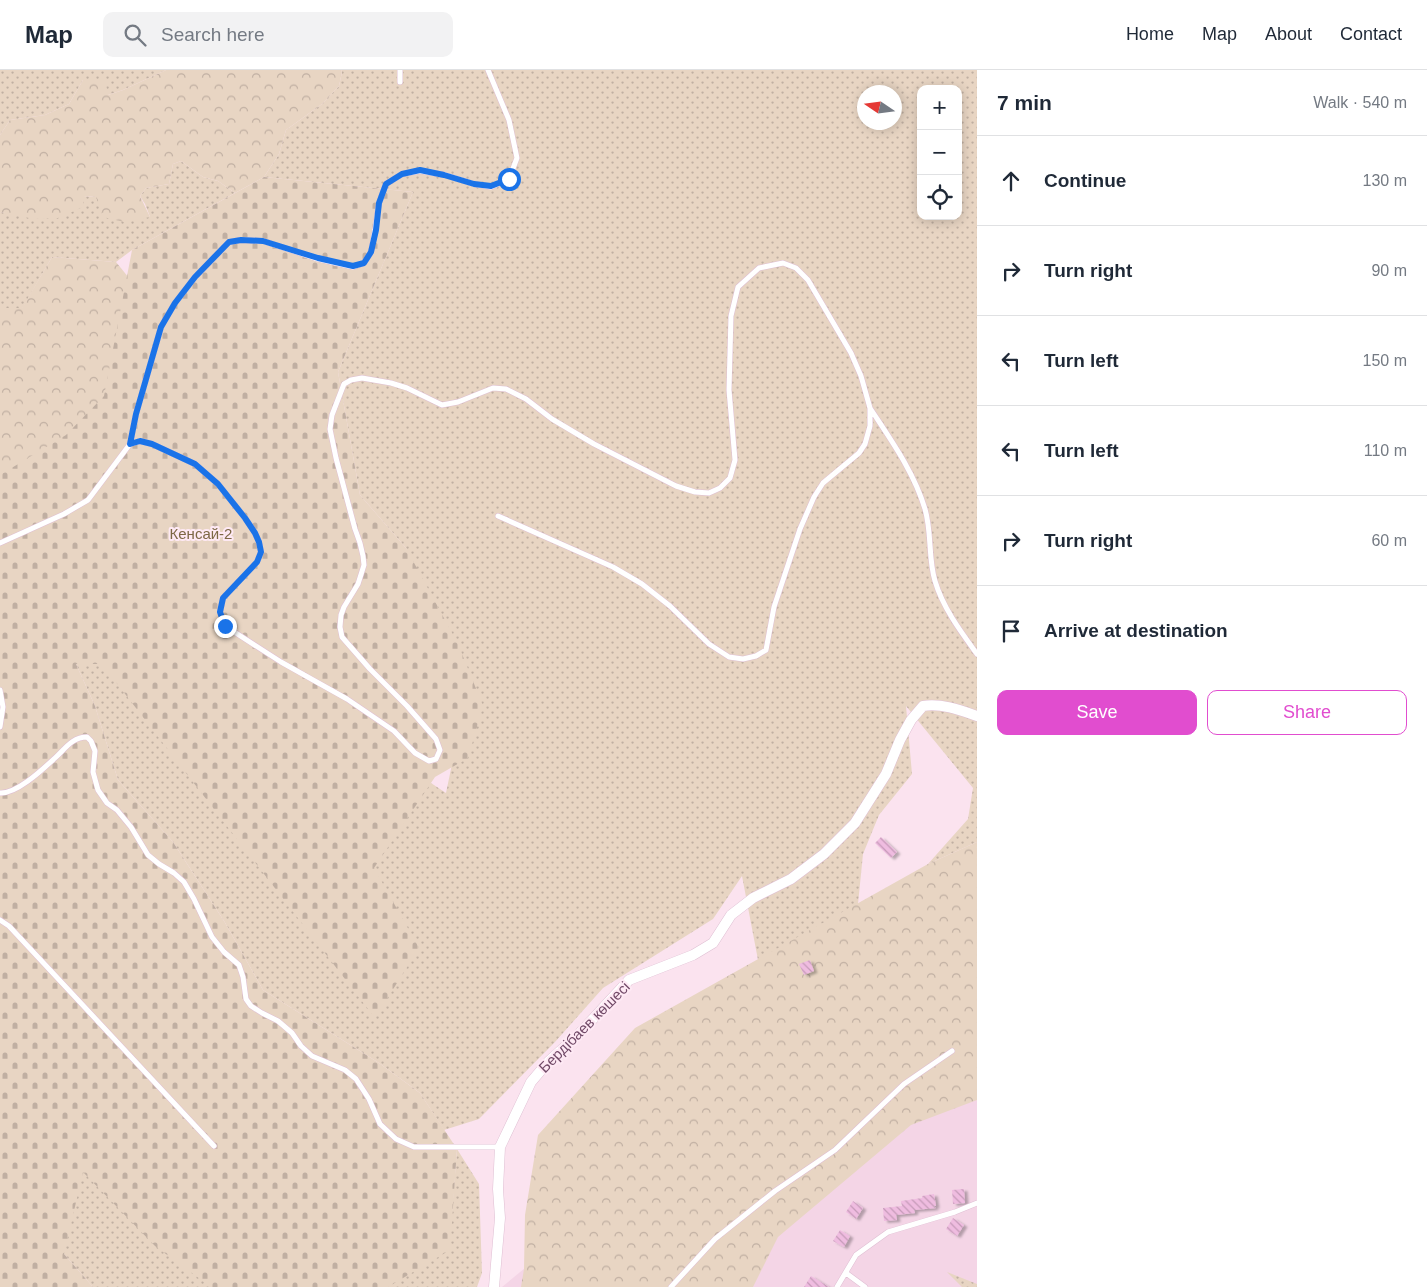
<!DOCTYPE html>
<html lang="en">
<head>
<meta charset="utf-8">
<style>
	body { margin:0; font-family:Helvetica,sans-serif; background:#f2f2f3; color:#1f2937 }
	.controls { position:absolute; right:15px; top:15px; display:grid; overflow:hidden; border-radius:10px; box-shadow:0 2px 12px #0003 }
	.controls button { width:45px; height:45px; display:grid; place-items:center; padding:0; border:0; border-bottom:1px solid #e0e1e3; background:#fff; color:#1f2937; font:25px sans-serif }
	.compass { position:absolute; left:857px; top:15px; width:45px; height:45px; border-radius:50%; background:#fff; box-shadow:0 2px 12px #0003; rotate:283deg }
	.stop { position:absolute; width:15px; height:15px; margin:-11px; border:4px solid #1a73e8; border-radius:50%; background:#fff }
	.stop.end { background:#1a73e8; border-color:#fff; box-shadow:0 1px 5px #0008 }
	.list { margin:0; padding:0; list-style:none }
	h2 { display:flex; justify-content:space-between; align-items:center; height:65px; margin:0; padding:0 20px; font-size:21px }
	h2 small { font-size:16px; font-weight:400; color:#747a83 }
	.list li { display:grid; grid-template-columns:32px 1fr auto; gap:15px; align-items:center; box-sizing:border-box; height:90px; padding:0 20px; border-top:1px solid #e0e1e3 }
	.list b { display:block; font-size:19px; white-space:nowrap }
	.list em { font-size:16px; font-style:normal; color:#747a83 }
	.actions { display:flex; gap:10px; padding:15px 20px }
	.actions a { flex:1; padding:11px 0; border:1px solid #e14dcf; border-radius:10px; text-align:center; font-size:18px; color:#e14dcf }
	.actions .main { background:#e14dcf; color:#fff }
	.icon { flex:none; width:28px; height:28px; fill:none; stroke:currentColor; stroke-width:2; stroke-linecap:round; stroke-linejoin:round }
	.map { position:relative; flex:none; width:977px; height:1217px; overflow:hidden }
	header { display:flex; align-items:center; gap:30px; box-sizing:border-box; height:70px; padding:0 25px; background:#fff; border-bottom:1px solid #e0e1e3 }
	header strong { font-size:24px }
	nav { display:flex; gap:28px; margin-inline-start:auto; font-size:18px }
	.search { width:350px; height:45px; background:#f2f2f3; display:flex; align-items:center; gap:12px; box-sizing:border-box; padding:0 18px; border-radius:10px; color:#747a83; font-size:19px }
	main { display:flex }
	aside { flex:1; background:#fff }
	.map>svg:first-child { display:block }
	.residential { fill:#f4d5e6 }
	.green { fill:url(#green-dots); fill-rule:evenodd }
	.forest { fill:url(#forest-crowns) }
	.cemetery { fill:url(#cemetery-stones) }
	.building { fill:url(#building-back-hatch); filter:url(#shadow) }
	.lines { fill:none; stroke-linecap:round; stroke-linejoin:round }
	.service-casing { stroke:#dfbfd3; stroke-width:6 }
	.minor-casing { stroke:#dfbfd3; stroke-width:11 }
	.service { stroke:#fff; stroke-width:5 }
	.minor { stroke:#fff; stroke-width:10 }
	.route { stroke:#1a73e8; stroke-width:6 }
	.labels { text-anchor:middle; dominant-baseline:central; stroke-width:4; stroke-linejoin:round; paint-order:stroke }
	.park-label { font-size:15px; fill:#7d6745; stroke:#fee9f4 }
	.street-label { font-size:15px; fill:#724a68; stroke:#fee9f4 }
</style>
</head>
<body>
<header>
<strong>Map</strong>
<div class="search"><svg class="icon" aria-label="search" viewBox="0 0 24 24"><circle cx="10" cy="10" r="6"/><path d="M15 15l6 6"/></svg>Search here</div>
<nav><a>Home</a><a>Map</a><a>About</a><a>Contact</a></nav>
</header>
<main>
<div class="map">
<svg width="977" height="1217" viewBox="0 0 977 1217">
	<defs>
		<pattern id="green-dots" width="8" height="8" patternUnits="userSpaceOnUse" patternTransform="scale(1.25)"><rect width="8" height="8" fill="#e8d5c3"/><path d="M2 2h.1M6 6h.1" fill="none" stroke="#c0afa2" stroke-width="1.8" stroke-linecap="round"/></pattern>
		<pattern id="forest-crowns" width="20" height="18" patternUnits="userSpaceOnUse" patternTransform="scale(1.25)"><rect width="20" height="18" fill="#e8d5c3"/><path d="M2 6a3 3 0 1 1 6 0M12 15a3 3 0 1 1 6 0" fill="none" stroke="#c0afa2"/></pattern>
		<pattern id="cemetery-stones" width="16" height="16" patternUnits="userSpaceOnUse" patternTransform="scale(1.25)"><rect width="16" height="16" fill="#e8d5c3"/><path d="M2 7V4a2 2 0 0 1 4 0v3zM10 15v-3a2 2 0 0 1 4 0v3z" fill="#c0afa2"/></pattern>
		<pattern id="building-back-hatch" width="6" height="6" patternUnits="userSpaceOnUse" patternTransform="scale(1.25)"><rect width="6" height="6" fill="#efbce0"/><path d="M-1 5l2 2M0 0l6 6M5-1l2 2" fill="none" stroke="#c69bb9"/></pattern>
		<filter id="shadow"><feDropShadow dx="3.5" dy="2" stdDeviation="1" flood-color="#0004"/></filter>
	</defs>
	<rect width="100%" height="100%" fill="#fbe3ef"/>
	<path class="residential" d="M 977,809 L 977,1217 L 502,1217 L 767,998 Z"/>
	<path class="green" d="M 0,0 L 166,0 L 123,20 L 108,25 L 83,10 L 69,34 L 45,45 L 10,50 L 0,65 Z
		M 341,0 L 977,0 L 977,772 L 928,794 L 968,749 L 973,718 L 906,636 L 912,704 L 879,745 L 863,784 L 858,834 L 758,890 L 742,806 L 713,849 L 603,918 L 555,972 L 479,1049 L 444,1060 L 420,1023 L 379,993 L 263,920 L 224,851 L 173,772 L 118,710 L 95,636 L 76,594 L 72,520 L 337,764 L 431,713 L 446,723 L 458,665 L 406,478 L 360,425 L 338,302 L 413,122 L 264,107 L 279,84 L 286,60 L 322,34 L 339,16 L 342,2 ZM 921,19 L 958,19 L 958,146 L 921,146 ZM 864,22 L 894,22 L 894,52 L 864,52 Z
		M 181,91 L 203,107 L 218,111 L 235,123 L 132,180 L 116,192 L 52,187 L 22,239 L 0,238 L 0,142 L 7,143 L 84,126 L 96,127 L 150,147 L 145,134 L 140,126 L 146,118 L 169,114 L 173,94 Z
		M 62,1073 L 287,1217 L 93,1217 L 64,1184 Z
		M 457,1079 L 479,1114 L 482,1203 L 477,1217 L 321,1217 L 449,1180 Z
		M 947,1202 L 977,1214 L 977,1217 L 962,1217 Z"/>
	<path class="forest" d="M 166,0 L 341,0 L 342,2 L 339,16 L 322,34 L 286,60 L 279,84 L 264,107 L 235,123 L 218,111 L 203,107 L 181,91 L 173,94 L 169,114 L 146,118 L 140,126 L 150,147 L 124,152 L 103,147 L 96,127 L 84,126 L 83,137 L 58,148 L 34,149 L 0,142 L 0,65 L 10,50 L 45,45 L 69,34 L 83,10 L 105,10 L 108,25 L 123,20 Z
		M 52,187 L 116,192 L 146,229 L 116,324 L 0,430 L 0,238 L 22,238 Z
		M 977,772 L 977,1030 L 911,1055 L 778,1167 L 753,1217 L 521,1217 L 524,1199 L 525,1145 L 538,1065 L 635,958 L 928,794 Z"/>
	<path class="cemetery" d="M 264,107 L 413,122 L 338,302 L 360,425 L 406,478 L 458,574 L 483,636 L 468,688 L 435,707 L 374,798 L 419,878 L 375,948 L 102,594 L 76,594 L 95,636 L 118,710 L 173,772 L 224,851 L 263,920 L 379,993 L 420,1023 L 457,1079 L 450,1180 L 388,1217 L 211,1217 L 155,1176 L 83,1102 L 64,1184 L 93,1217 L 0,1217 L 0,405 L 66,365 L 104,326 L 132,180 Z"/>
	<path class="building" d="M 881,767 L 897,782 L 891,788 L 875,773 Z
		M 810,890 L 814,901 L 804,905 L 799,894 Z
		M 964,1119 L 965,1133 L 953,1134 L 952,1120 Z
		M 934,1124 L 936,1136 L 933,1136 L 936,1138 L 914,1140 L 915,1143 L 896,1145 L 897,1150 L 884,1151 L 883,1138 L 902,1136 L 901,1131 L 922,1128 L 922,1126 Z
		M 853,1131 L 863,1138 L 856,1149 L 846,1142 Z
		M 953,1148 L 964,1155 L 957,1166 L 946,1159 Z
		M 840,1160 L 850,1166 L 844,1177 L 833,1171 Z
		M 811,1206 L 829,1217 L 804,1217 Z"/>
	<g class="lines">
		<defs>
			<path id="service" d="M 400,12 L 400,0
				M 870,338 C 891,370 914,402 925,439 C 932,463 928,488 935,511 C 943,538 961,562 977,584
				M 130,374 L 136,344 L 161,257 L 175,233 L 195,207 L 229,172 L 241,170 L 263,171 L 318,189 L 353,197 L 364,193 L 371,182 L 375,160 L 379,133 L 386,114 L 402,104 L 420,101 L 445,105 L 474,114 L 491,117 L 509,109 L 517,88 L 509,50 L 488,0
				M 0,473 L 64,444 L 88,430 L 130,374 L 140,371 L 152,374 L 195,394 L 218,414 L 245,448 L 255,463 L 259,472 L 261,482 L 257,492 L 223,528 L 220,542 L 225,556 L 281,592 L 347,629 L 394,661 L 415,683 L 429,691 L 436,689 L 440,680 L 436,669 L 407,636 L 370,599 L 342,567 L 340,557 L 341,545 L 344,537 L 358,514 L 364,495 L 363,486 L 360,473 L 355,459 L 336,388 L 330,359 L 332,345 L 344,314 L 351,310 L 362,308 L 391,313 L 407,318 L 442,335 L 458,332 L 493,318 L 506,319 L 526,329 L 552,349 L 594,374 L 676,416 L 695,422 L 709,423 L 720,418 L 730,408 L 735,390 L 729,320 L 731,246 L 738,217 L 759,198 L 783,193 L 796,198 L 808,210 L 851,283 L 861,306 L 870,338 L 870,356 L 865,374 L 859,383 L 823,413 L 814,427 L 800,459 L 774,537 L 766,580 L 756,586 L 743,589 L 729,587 L 709,574 L 670,536 L 642,514 L 613,497 L 498,446
				M 0,620 L 3,637 L 0,657
				M 0,723 C 17,724 43,699 55,688 C 65,679 72,667 87,667 L 91,671 L 95,681 L 93,702 L 98,720 L 107,733 L 117,740 L 131,757 L 148,785 L 159,794 L 174,803 L 184,812 L 194,829 L 212,867 L 224,882 L 239,895 L 243,907 L 246,929 L 251,936 L 262,943 L 278,951 L 292,963 L 301,976 L 312,986 L 345,1000 L 356,1009 L 369,1029 L 380,1054 L 396,1069 L 414,1077 L 500,1077
				M 0,850 L 9,856 L 214,1076
				M 846,1203 L 865,1217
				M 671,1217 L 715,1169 L 775,1121 L 835,1080 L 904,1014 L 952,981
				M 837,1217 L 856,1185 L 888,1162 L 955,1142 L 977,1133"/>
			<path id="minor" d="M 494,1217 L 500,1148 L 498,1119 L 500,1077 L 531,1012 L 548,992 L 579,964 L 629,910 L 693,885 L 713,873 L 731,845 L 753,828 L 791,809 L 824,784 L 855,753 L 886,704 L 900,670 L 911,650 L 923,636 C 941,633 960,640 977,646"/>
		</defs>
		<use href="#service" class="service-casing"/>
		<use href="#minor" class="minor-casing"/>
		<use href="#service" class="service"/>
		<use href="#minor" class="minor"/>
	</g>
	<g class="lines">
		<path class="route" d="M 225,556 L 220,542 L 223,528 L 257,492 L 261,482 L 259,472 L 255,463 L 245,448 L 218,414 L 195,394 L 152,374 L 140,371 L 130,374 L 136,344 L 161,257 L 175,233 L 195,207 L 229,172 L 241,170 L 263,171 L 318,188 L 353,196 L 364,193 L 371,182 L 376,160 L 379,133 L 386,114 L 402,104 L 420,100 L 444,105 L 474,114 L 491,116 L 509,109"/>
	</g>
	<g class="labels">
		<g class="park-label">
			<text x="201" y="463">Кенсай-2</text>
		</g>
		<g class="street-label">
			<text transform="translate(584 957) rotate(-45)">Бердібаев көшесі</text>
		</g>
	</g>
</svg>
<div class="controls">
<button>+</button>
<button>−</button>
<button><svg class="icon" aria-label="locate" viewBox="0 0 24 24"><circle cx="12" cy="12" r="6"/><path d="M12 2v4M12 18v4M2 12h4M18 12h4"/></svg></button>
</div>
<svg class="compass" viewBox="-18 -18 36 36"><path d="M0-13l5 13h-10z" fill="#e53935"/><path d="M0 13l5-13h-10z" fill="#747a83"/></svg>
<div class="stop" style="left:509px;top:109px"></div>
<div class="stop end" style="left:225px;top:556px"></div>
</div>
<aside>
<h2>7 min<small>Walk · 540 m</small></h2>
<ul class="list">
<li><svg class="icon" aria-label="ahead" viewBox="0 0 24 24"><path d="M12 20V5M6 11l6-6 6 6"/></svg><div><b>Continue</b></div><em>130 m</em></li>
<li><svg class="icon" aria-label="right" viewBox="0 0 24 24"><path d="M7 20v-9h11M14 6l5 5-5 5"/></svg><div><b>Turn right</b></div><em>90 m</em></li>
<li><svg class="icon" aria-label="left" viewBox="0 0 24 24"><path d="M17 20v-9H6M10 6l-5 5 5 5"/></svg><div><b>Turn left</b></div><em>150 m</em></li>
<li><svg class="icon" aria-label="left" viewBox="0 0 24 24"><path d="M17 20v-9H6M10 6l-5 5 5 5"/></svg><div><b>Turn left</b></div><em>110 m</em></li>
<li><svg class="icon" aria-label="right" viewBox="0 0 24 24"><path d="M7 20v-9h11M14 6l5 5-5 5"/></svg><div><b>Turn right</b></div><em>60 m</em></li>
<li><svg class="icon" aria-label="arrive" viewBox="0 0 24 24"><path d="M6 21V4h12l-3 4 3 4H6"/></svg><div><b>Arrive at destination</b></div></li>
</ul>
<div class="actions"><a class="main">Save</a><a>Share</a></div>
</aside>
</main>
</body>
</html>
